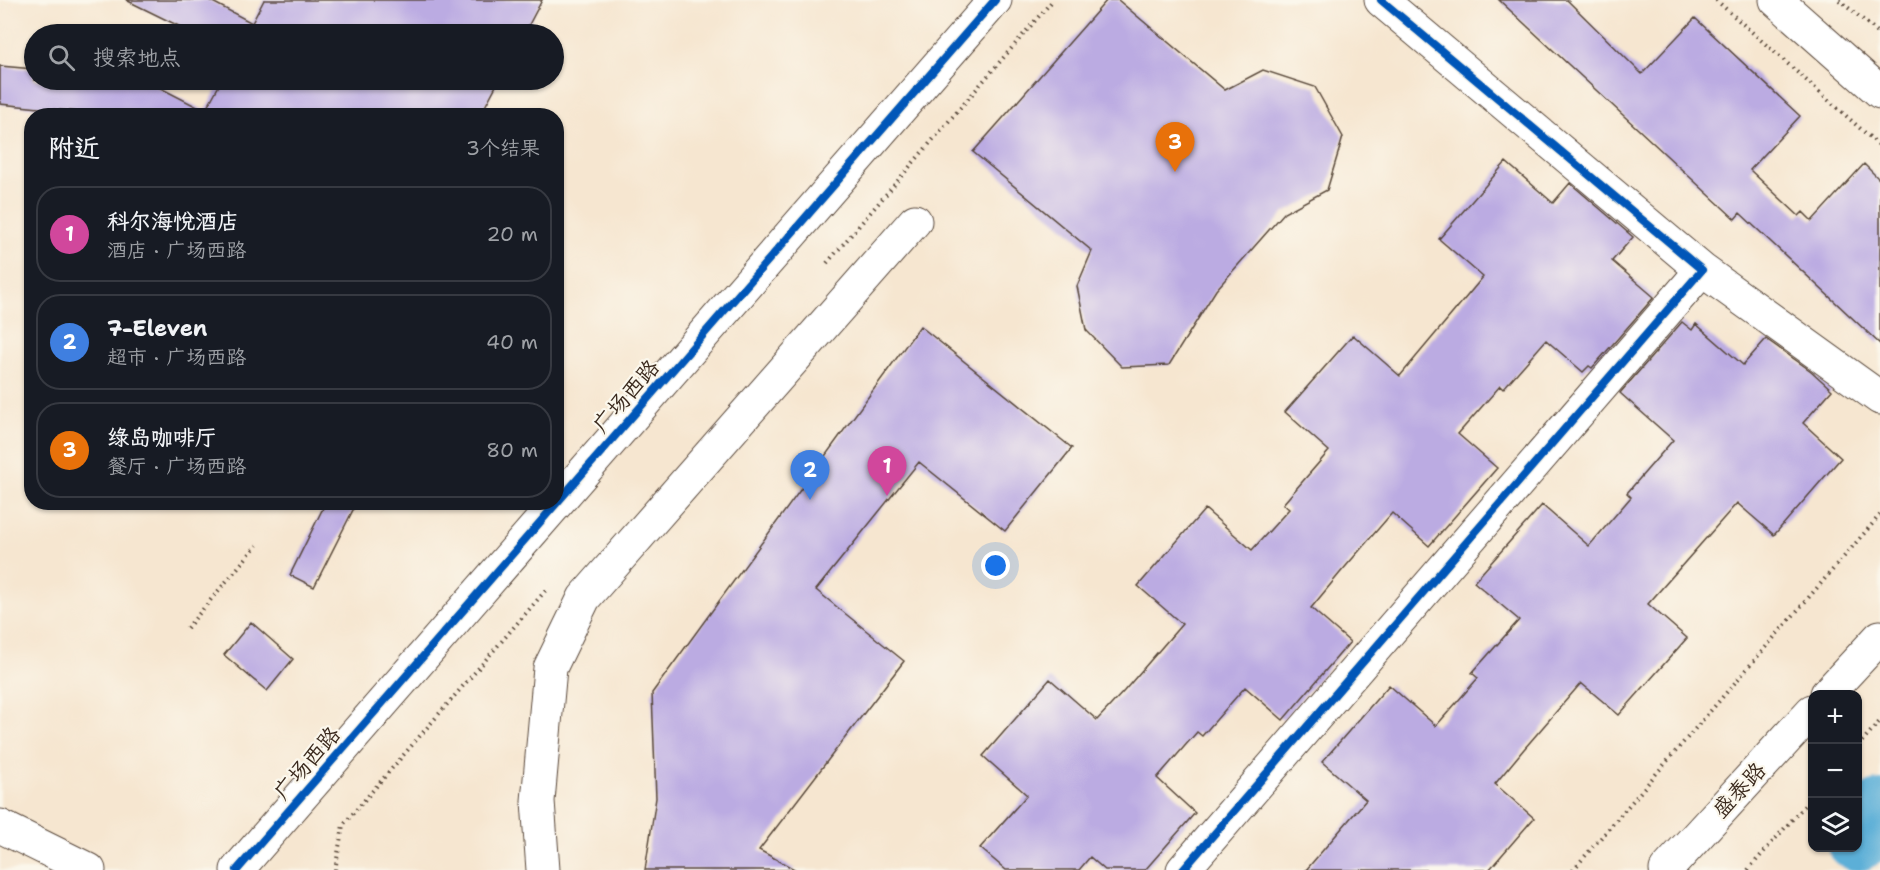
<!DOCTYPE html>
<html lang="zh">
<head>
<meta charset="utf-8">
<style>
	body { margin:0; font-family:"Shantell Sans","LXGW WenKai TC",sans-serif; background:#20242c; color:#f1f3f6 }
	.controls { position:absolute; right:18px; bottom:18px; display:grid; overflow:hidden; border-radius:12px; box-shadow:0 2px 4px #0004 }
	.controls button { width:54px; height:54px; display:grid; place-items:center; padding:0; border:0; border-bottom:2px solid #363941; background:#171b24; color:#f1f3f6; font:30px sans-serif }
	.you { position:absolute; left:996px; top:566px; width:21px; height:21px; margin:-15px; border:4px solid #fff; border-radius:50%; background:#1a73e8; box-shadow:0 0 0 9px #1a73e833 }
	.badge { display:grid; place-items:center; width:39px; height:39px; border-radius:50%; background:#1a73e8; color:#fff; font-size:20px; font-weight:700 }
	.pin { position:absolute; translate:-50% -50px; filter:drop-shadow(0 2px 3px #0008) }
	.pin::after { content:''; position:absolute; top:32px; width:21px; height:18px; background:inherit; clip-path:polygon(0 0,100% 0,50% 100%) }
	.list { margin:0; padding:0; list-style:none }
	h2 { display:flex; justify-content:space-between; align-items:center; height:78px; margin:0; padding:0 24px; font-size:26px }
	h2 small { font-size:20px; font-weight:400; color:#9ea1a6 }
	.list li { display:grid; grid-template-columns:39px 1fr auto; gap:18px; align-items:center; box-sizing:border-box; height:96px; margin:0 12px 12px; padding:0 12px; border:2px solid #363941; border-radius:24px }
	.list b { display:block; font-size:22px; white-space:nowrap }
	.list p { margin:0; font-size:20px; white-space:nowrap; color:#9ea1a6 }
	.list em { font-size:20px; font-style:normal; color:#9ea1a6 }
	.icon { flex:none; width:33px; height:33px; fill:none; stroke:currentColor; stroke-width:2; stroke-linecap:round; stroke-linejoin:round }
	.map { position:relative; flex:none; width:1880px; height:870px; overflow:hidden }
	.search { position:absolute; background:#171b24; box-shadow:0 2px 4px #0004; left:24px; top:24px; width:540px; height:66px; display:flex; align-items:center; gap:15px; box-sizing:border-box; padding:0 21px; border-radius:33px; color:#9ea1a6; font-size:22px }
	.panel { position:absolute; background:#171b24; box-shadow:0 2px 4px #0004; left:24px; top:108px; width:540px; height:402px; border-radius:24px }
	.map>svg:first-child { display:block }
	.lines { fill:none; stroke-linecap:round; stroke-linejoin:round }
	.river { stroke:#5bafd7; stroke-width:66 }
	.building { fill:#bbabe2 }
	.minor-casing { stroke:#574639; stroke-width:35 }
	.major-casing { stroke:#574639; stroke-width:35 }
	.path { stroke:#574639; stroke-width:4; stroke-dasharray:1.5 4.5; stroke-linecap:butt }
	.minor { stroke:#fff; stroke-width:33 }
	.major { stroke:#fff; stroke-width:33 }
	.cycleway-casing { stroke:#fbf7ec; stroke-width:11 }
	.cycleway { stroke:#0057b8; stroke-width:8 }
	.labels { text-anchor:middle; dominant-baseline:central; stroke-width:4.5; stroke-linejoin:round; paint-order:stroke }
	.street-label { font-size:22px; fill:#3b2a1e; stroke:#fbf7ec }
</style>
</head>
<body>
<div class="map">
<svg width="1880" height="870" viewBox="0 0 1880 870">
	<rect width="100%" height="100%" fill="#fbf7ec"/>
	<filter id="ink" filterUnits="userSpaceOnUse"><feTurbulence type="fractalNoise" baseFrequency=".0167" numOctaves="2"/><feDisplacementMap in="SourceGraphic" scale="12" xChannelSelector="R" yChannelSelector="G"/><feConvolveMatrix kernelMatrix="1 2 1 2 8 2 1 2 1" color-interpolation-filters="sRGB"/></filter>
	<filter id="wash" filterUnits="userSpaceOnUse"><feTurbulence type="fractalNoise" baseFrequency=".008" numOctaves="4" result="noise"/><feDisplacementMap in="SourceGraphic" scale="24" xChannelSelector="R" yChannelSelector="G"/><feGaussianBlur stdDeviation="1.35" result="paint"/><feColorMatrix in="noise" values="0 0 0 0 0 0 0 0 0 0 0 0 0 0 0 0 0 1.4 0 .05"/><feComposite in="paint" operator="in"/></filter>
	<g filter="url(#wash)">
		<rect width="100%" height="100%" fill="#f6e6d0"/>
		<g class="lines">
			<path class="river" d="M 1858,838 L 1880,813"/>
		</g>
		<g id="blocks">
			<path class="building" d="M 126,0 L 209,0 L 252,23 L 264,0 L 542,0 L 524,34 L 195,34 Z
				M 1107,0 L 1118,0 L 1225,90 L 1263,70 L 1315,87 L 1343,137 L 1327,190 L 1284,213 L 1216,290 L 1169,365 L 1122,367 L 1086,330 L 1077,286 L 1092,251 L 973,152 Z
				M 1499,0 L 1567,0 L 1642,74 L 1695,18 L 1800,116 L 1750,170 L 1799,216 L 1803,212 L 1812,221 L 1864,164 L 1880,180 L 1880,344 L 1740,213 L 1735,219 Z
				M 0,66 L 34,69 L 34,80 L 145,80 L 205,111 L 222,80 L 499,80 L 480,116 L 119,116 L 0,104 Z
				M 1506,162 L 1553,203 L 1570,183 L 1633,237 L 1612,261 L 1654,297 L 1592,368 L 1589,366 L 1583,372 L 1546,340 L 1503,389 L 1500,386 L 1458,434 L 1497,468 L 1429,546 L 1392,513 L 1340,573 L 1311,608 L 1350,642 L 1283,720 L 1245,687 L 1202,736 L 1197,732 L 1157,778 L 1195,813 L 1145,870 L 1105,870 L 1090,857 L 1079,870 L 1006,870 L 980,848 L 1027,795 L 983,756 L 1050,679 L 1097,720 L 1124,691 L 1182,624 L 1138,586 L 1205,509 L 1252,550 L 1289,509 L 1283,504 L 1329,451 L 1285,412 L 1353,335 L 1400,376 L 1483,277 L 1439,239 Z
				M 1682,322 L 1692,330 L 1696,324 L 1743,365 L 1766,339 L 1811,371 L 1832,390 L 1803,423 L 1841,458 L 1774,535 L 1737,503 L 1648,604 L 1687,638 L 1619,715 L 1581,683 L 1524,749 L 1495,784 L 1534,818 L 1489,870 L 1306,870 L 1366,800 L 1322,762 L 1389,685 L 1436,726 L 1478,678 L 1472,673 L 1519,620 L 1474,582 L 1542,505 L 1589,546 L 1631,497 L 1627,493 L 1673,440 L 1620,393 Z
				M 920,326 L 1072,448 L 1005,531 L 919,462 L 816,590 L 904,661 L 759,850 L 796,870 L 645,870 L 656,798 L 652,693 Z
				M 326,502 L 357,502 L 314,587 L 290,575 Z
				M 251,622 L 293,659 L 267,691 L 224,655 Z"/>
		</g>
	</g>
	<g filter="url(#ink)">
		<use href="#blocks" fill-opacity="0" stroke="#574639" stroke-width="1.5"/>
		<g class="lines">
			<defs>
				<path id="minor" d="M 1776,0 L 1880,92
					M 1702,270 L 1880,398
					M 1827,694 L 1880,637
					M 237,870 L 995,0
					M 543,870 L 538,801 L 550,668 L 584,598 L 915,221
					M 1183,870 L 1702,270 L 1381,0
					M 1666,870 L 1812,711"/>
				<path id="major" d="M 0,826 L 89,870"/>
			</defs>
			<use href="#minor" class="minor-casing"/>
			<use href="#major" class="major-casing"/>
			<path class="path" d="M 1716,0 L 1880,146
				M 1839,0 L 1880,34
				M 827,263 L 1053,0
				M 187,628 L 257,545
				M 1858,746 L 1880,721
				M 335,870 L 343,825 L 546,590
				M 1573,870 L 1880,515
				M 1748,870 L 1812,797"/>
			<use href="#minor" class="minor"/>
			<use href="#major" class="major"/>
			<defs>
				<path id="cycleway" d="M 237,870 L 995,0
					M 1183,870 L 1702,270 L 1381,0"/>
			</defs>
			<use href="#cycleway" class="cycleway-casing"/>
			<use href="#cycleway" class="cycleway"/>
		</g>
	</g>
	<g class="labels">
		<g class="street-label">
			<text transform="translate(626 396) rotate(-49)">广场西路</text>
			<text transform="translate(307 763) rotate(-49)">广场西路</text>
			<text transform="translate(1739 790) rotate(-47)">盛泰路</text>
		</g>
	</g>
</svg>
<div class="controls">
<button>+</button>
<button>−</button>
<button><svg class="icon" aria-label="layers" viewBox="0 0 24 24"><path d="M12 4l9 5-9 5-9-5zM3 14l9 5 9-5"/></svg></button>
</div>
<div class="you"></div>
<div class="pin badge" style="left:887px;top:496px;background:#d1479c">1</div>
<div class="pin badge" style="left:810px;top:500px;background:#3f7fe0">2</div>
<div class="pin badge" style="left:1175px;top:172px;background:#e8710a">3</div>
<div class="search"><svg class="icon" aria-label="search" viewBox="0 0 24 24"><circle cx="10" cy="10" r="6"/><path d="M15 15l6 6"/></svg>搜索地点</div>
<section class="panel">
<h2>附近<small>3个结果</small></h2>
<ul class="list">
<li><span class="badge" style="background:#d1479c">1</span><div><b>科尔海悦酒店</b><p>酒店 · 广场西路</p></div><em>20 m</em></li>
<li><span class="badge" style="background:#3f7fe0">2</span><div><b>7-Eleven</b><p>超市 · 广场西路</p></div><em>40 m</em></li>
<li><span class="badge" style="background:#e8710a">3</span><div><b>绿岛咖啡厅</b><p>餐厅 · 广场西路</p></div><em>80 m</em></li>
</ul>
</section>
</div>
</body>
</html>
